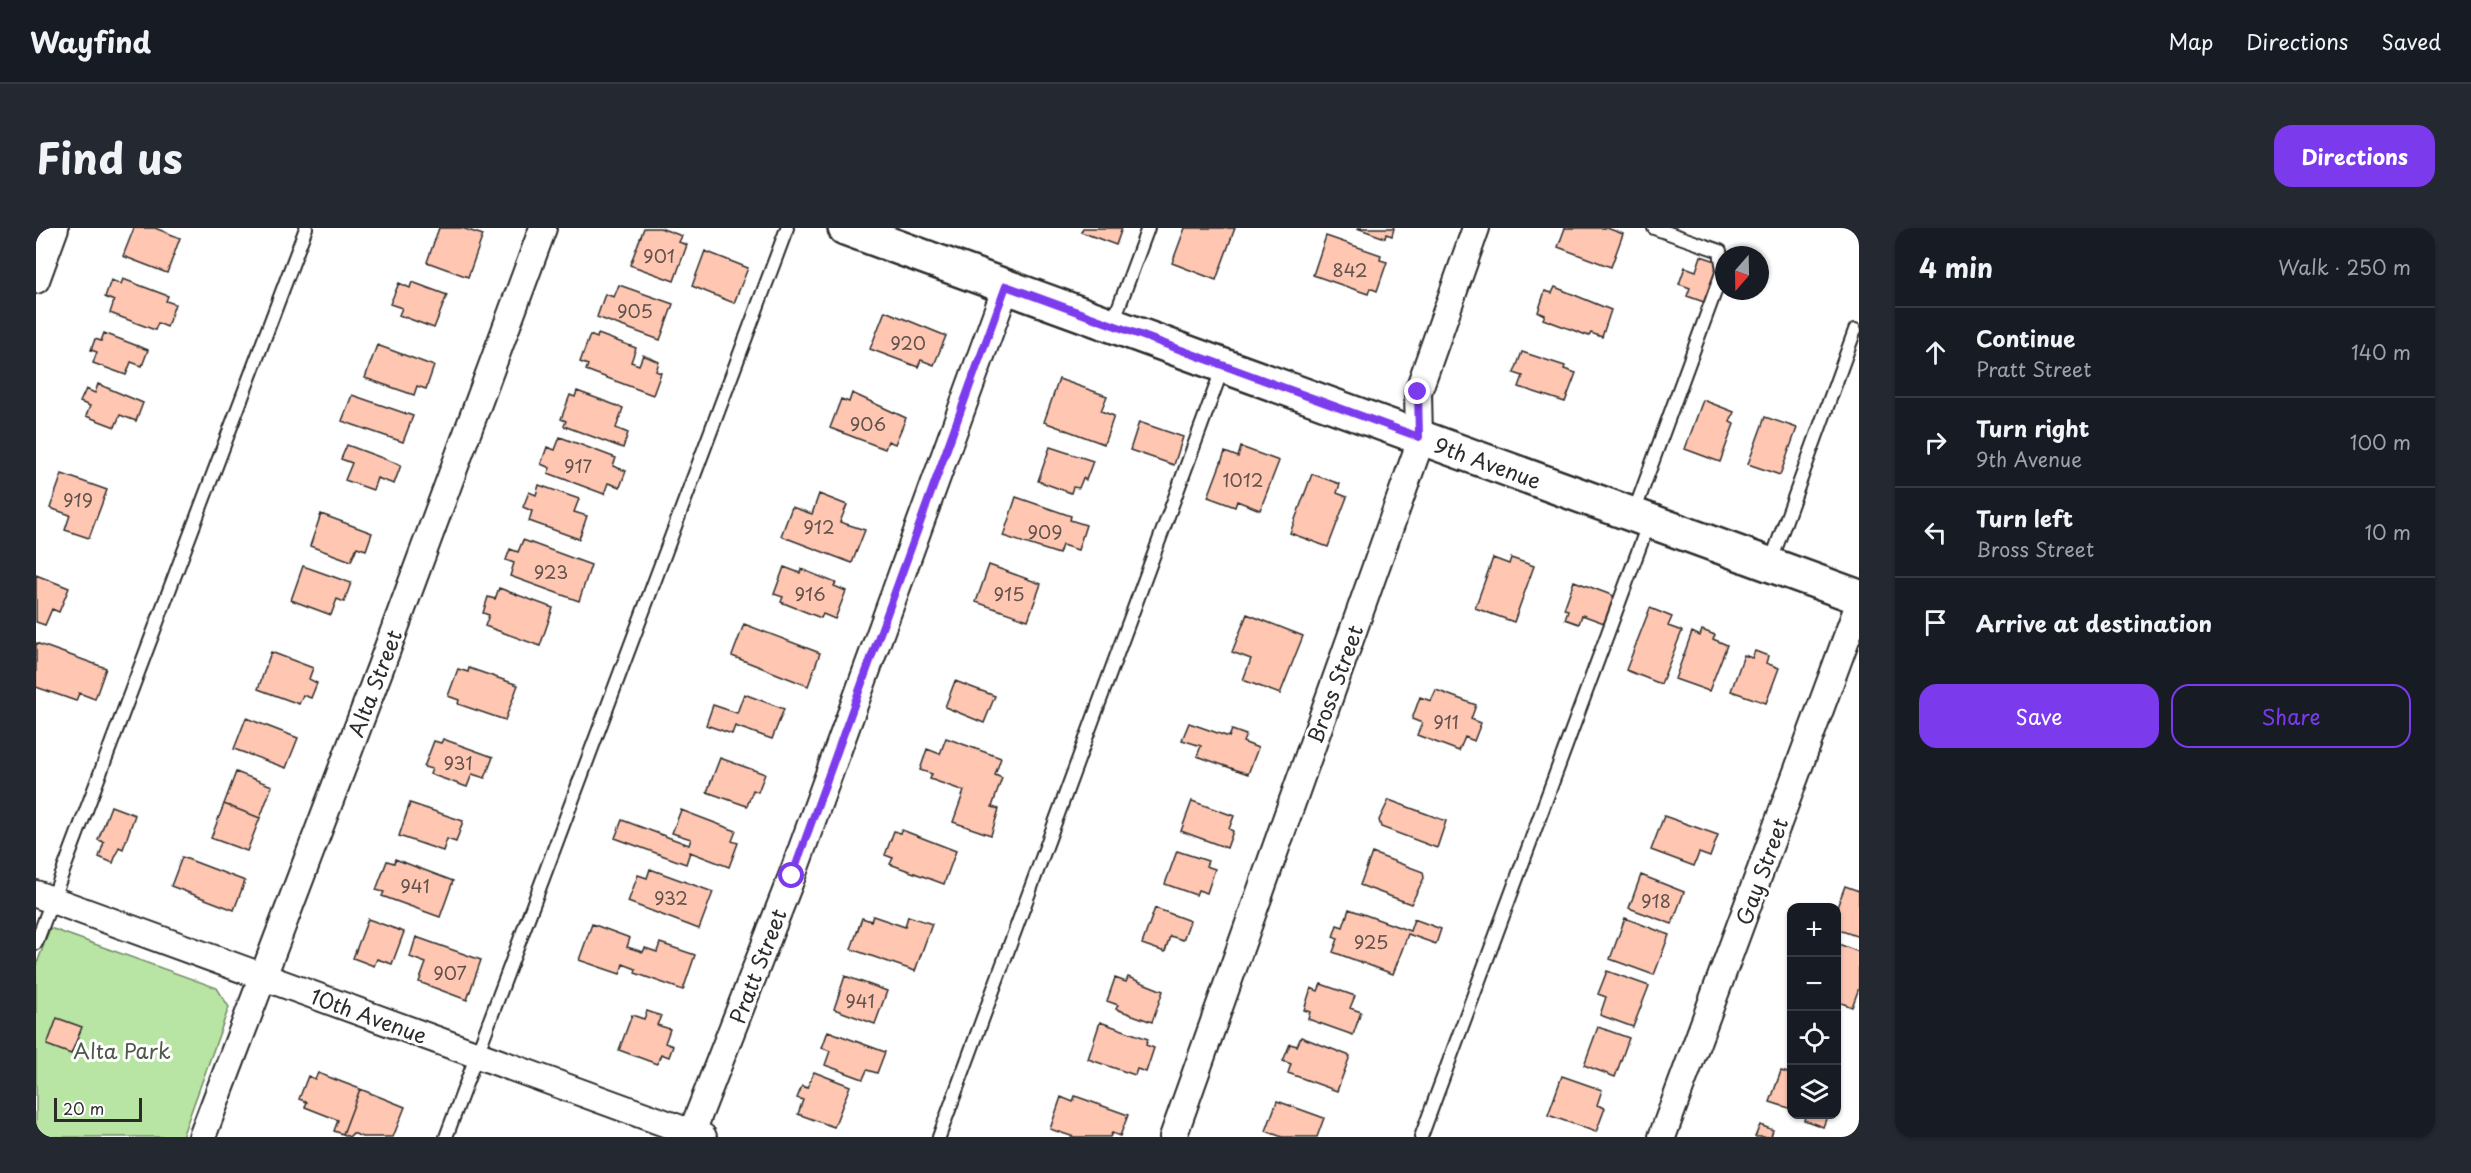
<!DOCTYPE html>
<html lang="en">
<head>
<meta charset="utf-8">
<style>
	body { margin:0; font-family:"Playpen Sans",sans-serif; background:#242831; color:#f1f3f6 }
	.controls { position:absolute; right:18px; bottom:18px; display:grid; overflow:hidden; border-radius:12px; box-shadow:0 2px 4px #0004 }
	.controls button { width:54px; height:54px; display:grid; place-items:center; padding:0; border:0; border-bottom:2px solid #363941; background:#171b24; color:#f1f3f6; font:30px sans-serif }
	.compass { position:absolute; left:1679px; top:18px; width:54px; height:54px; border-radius:50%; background:#171b24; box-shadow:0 2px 4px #0004; rotate:200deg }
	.scale { position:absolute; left:18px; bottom:15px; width:88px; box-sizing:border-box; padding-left:6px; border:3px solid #2b2b2b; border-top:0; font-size:16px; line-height:21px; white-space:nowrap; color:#2b2b2b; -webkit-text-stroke:4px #fff; paint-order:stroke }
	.stop { position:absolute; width:18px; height:18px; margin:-14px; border:4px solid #7c3aed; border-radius:50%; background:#fff }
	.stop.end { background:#7c3aed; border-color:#fff; box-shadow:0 2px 6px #0008 }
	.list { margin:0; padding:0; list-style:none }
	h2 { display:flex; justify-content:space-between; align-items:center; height:78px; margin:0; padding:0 24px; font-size:26px }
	h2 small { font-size:20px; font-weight:400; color:#9ea1a6 }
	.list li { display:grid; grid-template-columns:39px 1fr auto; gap:18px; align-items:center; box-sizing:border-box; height:90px; padding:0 24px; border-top:2px solid #363941 }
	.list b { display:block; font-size:22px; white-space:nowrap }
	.list p { margin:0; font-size:20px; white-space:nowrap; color:#9ea1a6 }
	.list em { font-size:20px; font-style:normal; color:#9ea1a6 }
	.actions { display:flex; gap:12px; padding:18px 24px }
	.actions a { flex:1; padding:14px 0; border:2px solid #7c3aed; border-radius:18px; text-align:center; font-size:21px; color:#7c3aed }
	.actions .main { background:#7c3aed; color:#fff }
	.icon { flex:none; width:33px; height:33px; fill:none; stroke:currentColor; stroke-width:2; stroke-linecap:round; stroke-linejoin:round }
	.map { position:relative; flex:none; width:1823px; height:909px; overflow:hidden; border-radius:18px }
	header { display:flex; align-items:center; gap:36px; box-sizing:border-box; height:84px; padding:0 30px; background:#171b24; border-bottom:2px solid #363941 }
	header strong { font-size:28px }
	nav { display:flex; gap:33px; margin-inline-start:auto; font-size:21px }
	.intro { display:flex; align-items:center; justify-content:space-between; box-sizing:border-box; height:144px; padding:0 36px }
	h1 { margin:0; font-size:42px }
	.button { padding:15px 27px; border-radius:18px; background:#7c3aed; color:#fff; font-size:21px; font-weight:700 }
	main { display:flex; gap:36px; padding:0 36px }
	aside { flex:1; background:#171b24; border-radius:18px; box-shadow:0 2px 4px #0004 }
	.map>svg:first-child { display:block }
	.green { fill:#b8e5a3; stroke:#728867; stroke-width:1.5 }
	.building { fill:#ffc7b2; stroke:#2b2b2b; stroke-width:1.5 }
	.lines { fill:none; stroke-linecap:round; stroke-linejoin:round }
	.service-casing { stroke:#2b2b2b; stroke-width:16 }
	.minor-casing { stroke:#2b2b2b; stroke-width:30 }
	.secondary-casing { stroke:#2b2b2b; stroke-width:38 }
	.service { stroke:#fff; stroke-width:12 }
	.minor { stroke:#fff; stroke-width:26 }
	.secondary { stroke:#fff; stroke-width:33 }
	.route { stroke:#7c3aed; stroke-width:8 }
	.labels { text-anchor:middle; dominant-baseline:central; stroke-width:6; stroke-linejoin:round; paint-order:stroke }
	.number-label { font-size:18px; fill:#60524d }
	.street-label { font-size:21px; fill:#2b2b2b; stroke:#fff }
	.park-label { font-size:21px; fill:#4e5a49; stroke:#fff }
</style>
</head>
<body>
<header>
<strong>Wayfind</strong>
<nav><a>Map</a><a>Directions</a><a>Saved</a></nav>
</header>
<div class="intro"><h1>Find us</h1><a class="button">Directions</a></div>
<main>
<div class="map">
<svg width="1823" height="909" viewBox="0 0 1823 909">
	<rect width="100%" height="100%" fill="#fff"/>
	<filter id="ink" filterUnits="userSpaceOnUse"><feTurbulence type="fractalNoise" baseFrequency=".0167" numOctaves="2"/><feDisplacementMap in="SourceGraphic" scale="12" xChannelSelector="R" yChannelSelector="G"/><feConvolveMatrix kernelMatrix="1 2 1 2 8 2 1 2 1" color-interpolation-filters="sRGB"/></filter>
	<g filter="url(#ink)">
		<path class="green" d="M 14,700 L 181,760 L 193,779 L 146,909 L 0,909 L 0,738 Z"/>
		<path class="building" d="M 98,0 L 119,0 L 144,10 L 131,45 L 87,28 Z
			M 403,0 L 426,0 L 447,7 L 432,49 L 391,34 Z
			M 608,0 L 624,0 L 646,8 L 643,14 L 651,17 L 638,53 L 594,37 Z
			M 1047,0 L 1086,0 L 1080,17 L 1045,4 Z
			M 1149,0 L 1199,0 L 1180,52 L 1136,35 Z
			M 1321,0 L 1358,0 L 1356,8 L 1350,6 L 1349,10 Z
			M 1529,0 L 1571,0 L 1587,6 L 1575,39 L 1522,19 Z
			M 1290,8 L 1345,27 L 1344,32 L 1351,34 L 1341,63 L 1334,60 L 1332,66 L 1277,47 Z
			M 669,23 L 712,40 L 698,75 L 656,58 Z
			M 1665,28 L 1683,34 L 1668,74 L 1651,68 L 1654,60 L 1643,56 L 1649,39 L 1660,43 Z
			M 87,51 L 132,68 L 130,73 L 139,76 L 131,99 L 122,95 L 119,102 L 74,85 L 78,73 L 69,69 L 75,52 L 85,56 Z
			M 376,54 L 411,67 L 398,100 L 363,87 L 366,80 L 354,76 L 363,55 L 374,60 Z
			M 583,57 L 637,76 L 624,112 L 561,89 L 569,66 L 578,69 Z
			M 1519,59 L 1575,82 L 1566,109 L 1555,105 L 1553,108 L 1507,91 L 1509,87 L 1502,84 L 1509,63 L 1516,65 Z
			M 849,83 L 910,108 L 898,137 L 885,132 L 882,139 L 834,121 Z
			M 68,105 L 112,122 L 106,138 L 95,134 L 90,147 L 57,135 L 61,124 L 55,122 L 59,111 L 65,113 Z
			M 562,106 L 600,120 L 595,134 L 603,137 L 607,127 L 623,134 L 620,143 L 625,145 L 617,167 L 550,142 L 552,137 L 544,134 L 554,107 L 561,110 Z
			M 341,117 L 398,138 L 390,161 L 381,158 L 378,167 L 329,150 Z
			M 1486,124 L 1529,138 L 1528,141 L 1540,145 L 1529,174 L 1483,159 L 1487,148 L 1478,145 Z
			M 1023,151 L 1071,168 L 1065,183 L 1078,188 L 1068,216 L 1008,194 Z
			M 62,156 L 107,175 L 100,193 L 84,187 L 79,199 L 50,188 L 54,178 L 44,174 L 50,161 L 59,165 Z
			M 541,163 L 587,180 L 580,200 L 592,205 L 587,220 L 528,198 L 530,193 L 525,191 L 534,167 L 539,169 Z
			M 816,165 L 870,190 L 859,216 L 852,213 L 849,221 L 794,200 L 805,171 L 813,174 Z
			M 316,167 L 377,188 L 367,214 L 306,193 Z
			M 1667,172 L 1698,184 L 1694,194 L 1698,196 L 1684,234 L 1649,221 Z
			M 1729,189 L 1761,200 L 1744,247 L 1712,236 Z
			M 1103,194 L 1147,209 L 1138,237 L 1094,222 Z
			M 524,209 L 580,230 L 577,238 L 590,243 L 584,259 L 572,255 L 568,266 L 512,245 L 514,240 L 505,236 L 511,219 L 519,222 Z
			M 311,217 L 365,237 L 358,256 L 341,250 L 337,262 L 309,252 L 316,235 L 305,231 Z
			M 1014,219 L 1057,233 L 1050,252 L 1047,250 L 1043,260 L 1037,259 L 1035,265 L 1002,253 Z
			M 1205,219 L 1243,233 L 1224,282 L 1201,273 L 1199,279 L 1172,269 L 1189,224 L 1202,229 Z
			M 26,246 L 71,262 L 53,310 L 29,302 L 34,287 L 14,280 Z
			M 1276,246 L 1304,256 L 1301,265 L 1311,269 L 1292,319 L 1254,305 Z
			M 503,257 L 543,271 L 538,284 L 551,288 L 543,311 L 493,293 L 496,283 L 487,279 L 493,264 L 500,267 Z
			M 783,266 L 811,277 L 804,294 L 829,302 L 816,335 L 745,308 L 756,279 L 776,286 Z
			M 980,269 L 1035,288 L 1034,292 L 1050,297 L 1042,322 L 1026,317 L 1023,326 L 967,308 Z
			M 285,286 L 336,305 L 330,322 L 321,319 L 315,333 L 274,318 Z
			M 487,312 L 555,337 L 543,373 L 474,348 L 478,335 L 470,332 L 474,321 L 482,324 Z
			M 1457,330 L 1473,336 L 1475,330 L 1498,338 L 1478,394 L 1439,380 Z
			M 953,337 L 1005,356 L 992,392 L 940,374 Z
			M 267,338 L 315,355 L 308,374 L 301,371 L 295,387 L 255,372 Z
			M 748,339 L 764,345 L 765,341 L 800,355 L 798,358 L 810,363 L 799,391 L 787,386 L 785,390 L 745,374 L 747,369 L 738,366 Z
			M 0,347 L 33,360 L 23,384 L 16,381 L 9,397 L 0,394 Z
			M 1538,353 L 1578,368 L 1568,395 L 1546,387 L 1543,396 L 1529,391 L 1532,382 L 1528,381 Z
			M 463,360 L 517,380 L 504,418 L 449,398 L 453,387 L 447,385 L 452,369 L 459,371 Z
			M 1614,380 L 1636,389 L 1632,398 L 1646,403 L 1625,456 L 1590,442 Z
			M 1211,386 L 1267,408 L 1244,466 L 1207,452 L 1215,431 L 1196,424 Z
			M 708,396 L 784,425 L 772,458 L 696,428 Z
			M 1666,402 L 1679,407 L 1677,411 L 1691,417 L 1673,463 L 1639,451 L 1656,404 L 1664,408 Z
			M 0,415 L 70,440 L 59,471 L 43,465 L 40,473 L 0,459 Z
			M 1719,423 L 1732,428 L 1730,435 L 1743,440 L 1730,475 L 1695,463 L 1708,427 L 1716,430 Z
			M 235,424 L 277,440 L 273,451 L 281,455 L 275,470 L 267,467 L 263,476 L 222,461 Z
			M 433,440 L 482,457 L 469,492 L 422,476 L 423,472 L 412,468 L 422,441 L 432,444 Z
			M 919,453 L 959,468 L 948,495 L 909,479 Z
			M 1400,462 L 1440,477 L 1435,491 L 1445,495 L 1438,513 L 1429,509 L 1423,523 L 1381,507 L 1386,495 L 1376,491 L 1384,469 L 1395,473 Z
			M 708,466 L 748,481 L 736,511 L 699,498 L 696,506 L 670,497 L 677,477 L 701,485 Z
			M 210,490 L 262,510 L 250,540 L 198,521 Z
			M 1153,495 L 1193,509 L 1196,502 L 1210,507 L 1207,514 L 1222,520 L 1212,546 L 1161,528 L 1165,518 L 1146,512 Z
			M 910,510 L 965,530 L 959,547 L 966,550 L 956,579 L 963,581 L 955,607 L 917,594 L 928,563 L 894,551 L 896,546 L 884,542 L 891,521 L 904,526 Z
			M 407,511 L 457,529 L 449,550 L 436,546 L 431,559 L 394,546 L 396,541 L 388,539 L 398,513 L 405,515 Z
			M 684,530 L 729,546 L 722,564 L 717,562 L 711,578 L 671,564 Z
			M 200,544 L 236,558 L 224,590 L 188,576 Z
			M 1353,572 L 1410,593 L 1401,620 L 1345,599 L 1343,592 Z
			M 1156,573 L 1198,588 L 1193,601 L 1197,603 L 1191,620 L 1145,603 Z
			M 374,575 L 427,593 L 420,614 L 411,611 L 407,623 L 363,608 Z
			M 188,576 L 224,590 L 211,623 L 175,610 Z
			M 75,578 L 99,587 L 87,621 L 83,619 L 77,635 L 63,629 L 68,614 L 62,612 Z
			M 645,582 L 700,603 L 696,613 L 702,615 L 693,639 L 654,624 L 650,636 L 579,610 L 586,592 L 653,617 L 655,611 L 636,605 Z
			M 1628,588 L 1682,607 L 1674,629 L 1663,625 L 1658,638 L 1615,622 Z
			M 866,602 L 920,623 L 908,656 L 854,636 L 857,630 L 849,627 L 858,603 L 864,605 Z
			M 1141,623 L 1172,633 L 1170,638 L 1179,641 L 1171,665 L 1162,662 L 1160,667 L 1129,656 Z
			M 1336,625 L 1387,644 L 1388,650 L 1375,676 L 1324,657 Z
			M 146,629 L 209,653 L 198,682 L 135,658 Z
			M 359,631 L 417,653 L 404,689 L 346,668 L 348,664 L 340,662 L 351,633 L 358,635 Z
			M 614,641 L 677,664 L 663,701 L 592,674 L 602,647 L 611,650 Z
			M 1605,647 L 1648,664 L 1636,696 L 1593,680 Z
			M 1809,658 L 1823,663 L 1823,709 L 1800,701 L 1800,682 Z
			M 1119,680 L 1154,693 L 1147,712 L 1134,708 L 1129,724 L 1106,716 Z
			M 1313,681 L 1374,703 L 1378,691 L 1405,701 L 1400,716 L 1372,706 L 1357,746 L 1297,724 L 1302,711 L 1297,709 L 1301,697 L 1307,699 Z
			M 837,688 L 869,699 L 872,688 L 896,696 L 879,743 L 815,721 L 826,690 L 835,693 Z
			M 1589,690 L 1633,707 L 1618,747 L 1574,731 Z
			M 332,691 L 368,704 L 356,736 L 341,731 L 338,738 L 317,730 Z
			M 556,696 L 594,710 L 591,719 L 607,724 L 609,720 L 621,724 L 624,715 L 659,727 L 647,762 L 599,745 L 600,741 L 587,736 L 584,746 L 543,732 Z
			M 380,709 L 445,732 L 431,772 L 383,754 L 390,735 L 374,729 Z
			M 1800,715 L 1823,724 L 1823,760 L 1816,779 L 1800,773 Z
			M 1571,743 L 1613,758 L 1597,799 L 1564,787 L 1570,769 L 1562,766 Z
			M 809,748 L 851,763 L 839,796 L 798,781 Z
			M 1092,749 L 1127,763 L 1116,794 L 1080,781 L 1082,777 L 1071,773 L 1079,750 L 1090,754 Z
			M 1285,756 L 1319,768 L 1314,780 L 1325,784 L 1317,807 L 1272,791 L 1274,784 L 1268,782 L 1275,760 L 1282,763 Z
			M 611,783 L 625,788 L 621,797 L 634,801 L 629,815 L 637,818 L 633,829 L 625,826 L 621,836 L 583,822 L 596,787 L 608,791 Z
			M 21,790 L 46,799 L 35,826 L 11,817 Z
			M 1064,794 L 1112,811 L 1110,817 L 1118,820 L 1110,844 L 1101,841 L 1099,847 L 1052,831 Z
			M 1562,799 L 1593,810 L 1579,849 L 1548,837 Z
			M 792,803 L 849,824 L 841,845 L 831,842 L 827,851 L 789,837 L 794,823 L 786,820 Z
			M 1265,809 L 1314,828 L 1301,863 L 1252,845 L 1255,836 L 1247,833 L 1254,816 L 1261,818 Z
			M 1756,836 L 1756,881 L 1734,874 L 1745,843 L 1752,845 Z
			M 778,844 L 814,858 L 798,899 L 762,886 L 767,872 L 761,870 L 766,858 L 771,860 Z
			M 282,845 L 324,861 L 307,906 L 298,903 L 302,892 L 269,879 L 271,874 L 263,871 L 272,848 L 279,851 Z
			M 1526,848 L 1566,862 L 1561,877 L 1569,880 L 1560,904 L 1512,887 Z
			M 324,861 L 369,879 L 357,909 L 326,909 L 317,905 L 313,909 L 307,906 Z
			M 1039,868 L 1092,887 L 1084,908 L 1076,905 L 1074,909 L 1038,909 L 1014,901 L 1025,869 L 1037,874 Z
			M 1241,873 L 1288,890 L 1281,909 L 1246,909 L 1230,903 Z
			M 1770,886 L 1792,886 L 1787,899 L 1768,892 Z
			M 1724,897 L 1737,902 L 1735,908 L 1738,909 L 1719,909 Z"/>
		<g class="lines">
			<defs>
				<path id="service" d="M 1076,97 L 1112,0
					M 1597,287 L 1687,42 L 1684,23 L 1618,0
					M 1734,336 L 1819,102
					M 0,715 L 270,0
					M 410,909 L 751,0
					M 903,909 L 1187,139
					M 1385,909 L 1613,294"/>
				<path id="minor" d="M 0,52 L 19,0
					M 0,666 L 667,909
					M 166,909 L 345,438 L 507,0
					M 654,909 L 756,648 L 970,59
					M 1137,909 L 1380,226 L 1383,209 L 1382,164 L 1440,0
					M 1626,909 L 1823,376"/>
				<path id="secondary" d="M 809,0 L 1823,369"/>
			</defs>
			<use href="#service" class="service-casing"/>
			<use href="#minor" class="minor-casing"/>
			<use href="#secondary" class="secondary-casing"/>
			<use href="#service" class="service"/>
			<use href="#minor" class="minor"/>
			<use href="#secondary" class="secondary"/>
		</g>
	</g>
	<g class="lines" filter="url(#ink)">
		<path class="route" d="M 756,648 L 970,58 L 1383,209 L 1382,164"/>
	</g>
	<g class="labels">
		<g class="number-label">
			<text x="623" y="27">901</text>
			<text x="1314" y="41">842</text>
			<text x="599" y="82">905</text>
			<text x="872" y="114">920</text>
			<text x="832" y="195">906</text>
			<text x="542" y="237">917</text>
			<text x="1207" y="251">1012</text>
			<text x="42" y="271">919</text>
			<text x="783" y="298">912</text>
			<text x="1009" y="303">909</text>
			<text x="515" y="343">923</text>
			<text x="774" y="365">916</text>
			<text x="973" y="365">915</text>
			<text x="1410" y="493">911</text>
			<text x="422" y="534">931</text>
			<text x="379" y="657">941</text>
			<text x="635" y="669">932</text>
			<text x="1620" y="672">918</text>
			<text x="1335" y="713">925</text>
			<text x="414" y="744">907</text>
			<text x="824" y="772">941</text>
		</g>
		<g class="street-label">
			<text transform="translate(1452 234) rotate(20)">9th Avenue</text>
			<text transform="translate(338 455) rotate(-69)">Alta Street</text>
			<text transform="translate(1298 456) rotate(-70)">Bross Street</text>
			<text transform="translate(1725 643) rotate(-70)">Gay Street</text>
			<text transform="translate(721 738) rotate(-69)">Pratt Street</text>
			<text transform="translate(333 787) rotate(20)">10th Avenue</text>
		</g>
		<g class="park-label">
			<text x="86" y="822">Alta Park</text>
		</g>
	</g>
</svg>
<div class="controls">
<button>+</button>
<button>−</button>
<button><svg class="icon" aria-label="locate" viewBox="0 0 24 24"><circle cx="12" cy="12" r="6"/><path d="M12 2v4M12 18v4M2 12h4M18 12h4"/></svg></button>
<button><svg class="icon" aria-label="layers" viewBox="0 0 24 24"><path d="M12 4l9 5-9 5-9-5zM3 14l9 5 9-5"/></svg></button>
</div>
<svg class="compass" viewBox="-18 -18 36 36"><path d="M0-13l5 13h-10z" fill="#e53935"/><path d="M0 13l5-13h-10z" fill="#9ea1a6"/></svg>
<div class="scale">20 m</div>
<div class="stop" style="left:756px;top:648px"></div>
<div class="stop end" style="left:1382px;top:164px"></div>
</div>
<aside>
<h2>4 min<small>Walk · 250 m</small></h2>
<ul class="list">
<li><svg class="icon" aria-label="ahead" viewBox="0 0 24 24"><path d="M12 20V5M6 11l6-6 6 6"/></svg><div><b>Continue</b><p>Pratt Street</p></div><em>140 m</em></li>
<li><svg class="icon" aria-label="right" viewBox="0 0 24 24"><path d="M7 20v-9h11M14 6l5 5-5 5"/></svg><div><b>Turn right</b><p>9th Avenue</p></div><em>100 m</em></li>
<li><svg class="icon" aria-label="left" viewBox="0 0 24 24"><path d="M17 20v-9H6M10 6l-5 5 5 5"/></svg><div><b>Turn left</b><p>Bross Street</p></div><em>10 m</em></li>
<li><svg class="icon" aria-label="arrive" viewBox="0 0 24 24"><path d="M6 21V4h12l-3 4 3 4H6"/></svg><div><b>Arrive at destination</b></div></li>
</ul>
<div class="actions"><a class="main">Save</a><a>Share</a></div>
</aside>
</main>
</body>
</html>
